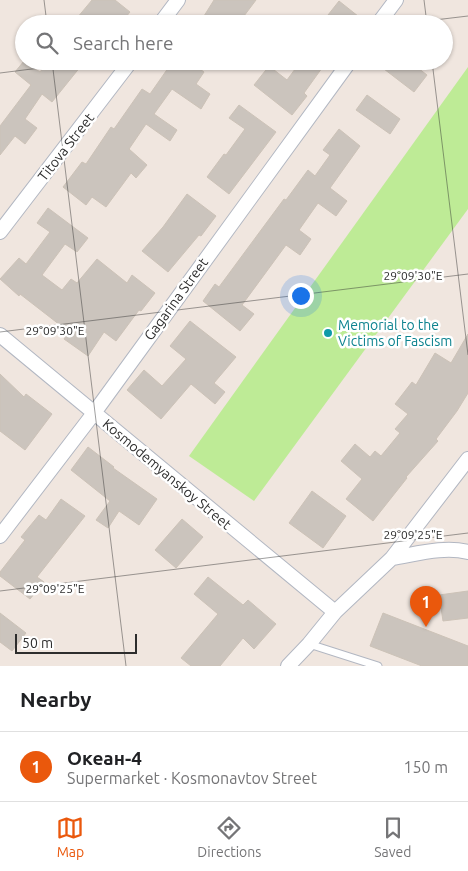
<!DOCTYPE html>
<html lang="en">
<head>
<meta charset="utf-8">
<style>
	body { margin:0; font-family:Ubuntu,sans-serif; background:#f2f2f2; color:#202124 }
	.scale { position:absolute; left:15px; bottom:12px; width:122px; box-sizing:border-box; padding-left:5px; border:2px solid #2d2d2d; border-top:0; font-size:14px; line-height:18px; white-space:nowrap; color:#2d2d2d; -webkit-text-stroke:4px #fff; paint-order:stroke }
	.you { position:absolute; left:300px; top:295px; width:18px; height:18px; margin:-12px; border:4px solid #fff; border-radius:50%; background:#1a73e8; box-shadow:0 0 0 8px #1a73e833 }
	.badge { display:grid; place-items:center; width:32px; height:32px; border-radius:50%; background:#ea580c; color:#fff; font-size:16px; font-weight:700 }
	.pin { position:absolute; translate:-50% -41px; filter:drop-shadow(0 1px 2px #0008) }
	.pin::after { content:''; position:absolute; top:26px; width:18px; height:15px; background:inherit; clip-path:polygon(0 0,100% 0,50% 100%) }
	.list { margin:0; padding:0; list-style:none }
	h2 { display:flex; justify-content:space-between; align-items:center; height:65px; margin:0; padding:0 20px; font-size:21px }
	h2 small { font-size:16px; font-weight:400; color:#757577 }
	.list li { display:grid; grid-template-columns:32px 1fr auto; gap:15px; align-items:center; box-sizing:border-box; height:70px; padding:0 20px; border-top:1px solid #e0e0e0 }
	.list b { display:block; font-size:19px; white-space:nowrap }
	.list p { margin:0; font-size:16px; white-space:nowrap; color:#757577 }
	.list em { font-size:16px; font-style:normal; color:#757577 }
	.icon { flex:none; width:28px; height:28px; fill:none; stroke:currentColor; stroke-width:2; stroke-linecap:round; stroke-linejoin:round }
	.map { position:relative; flex:none; width:468px; height:666px; overflow:hidden }
	.search { position:absolute; background:#fff; box-shadow:0 1px 4px #0004; left:15px; right:15px; top:15px; height:55px; display:flex; align-items:center; gap:12px; box-sizing:border-box; padding:0 18px; border-radius:28px; color:#757577; font-size:19px }
	.sheet { height:135px; background:#fff }
	nav { display:flex; justify-content:space-around; align-items:center; box-sizing:border-box; height:70px; border-top:1px solid #e0e0e0; background:#fff; font-size:14px; color:#757577 }
	nav a { display:grid; justify-items:center; gap:2px }
	nav .on { color:#ea580c }
	.map>svg:first-child { display:block }
	.green { fill:#beeb96 }
	.building { fill:#cbc4bd; stroke:#ccc2b7 }
	.lines { fill:none; stroke-linecap:round; stroke-linejoin:round }
	.lane-casing { stroke:#b2b7c2; stroke-width:9 }
	.street-casing { stroke:#b2b7c2; stroke-width:16 }
	.lane { stroke:#fff; stroke-width:7 }
	.street { stroke:#fff; stroke-width:14 }
	.ticks { fill:none; stroke:#2d2d2d; stroke-width:1; stroke-opacity:0.45 }
	.culture-dot { fill:#0f9aa8; stroke:#fff; stroke-width:2 }
	.labels { text-anchor:middle; dominant-baseline:central; stroke-width:5; stroke-linejoin:round; paint-order:stroke }
	.street-label { font-size:14px; fill:#2d2d2d; stroke:#fff }
	.culture-label { font-size:14px; fill:#0d838f; stroke:#fff; text-anchor:start }
	.ticks-label { font-size:12px; text-anchor:middle; fill:#2d2d2d; stroke:#fff; stroke-width:5; stroke-linejoin:round; paint-order:stroke }
</style>
</head>
<body>
<div class="map">
<svg width="468" height="666" viewBox="0 0 468 666">
	<rect width="100%" height="100%" fill="#f0e6df"/>
	<path class="green" d="M 468,67 L 468,209 L 254,501 L 189,456 Z"/>
	<path class="building" d="M 92,0 L 115,0 L 130,12 L 120,24 L 72,24 Z
		M 214,0 L 256,0 L 238,24 L 199,24 Z
		M 339,1 L 368,24 L 339,24 L 328,15 Z
		M 24,61 L 40,72 L 49,61 L 85,61 L 52,102 L 42,94 L 25,119 L 37,128 L 25,144 L 15,136 L 0,155 L 0,126 L 31,85 L 15,72 Z
		M 173,61 L 189,61 L 204,72 L 196,84 L 210,94 L 201,109 L 172,89 L 154,114 L 177,130 L 170,141 L 146,124 L 129,149 L 147,165 L 136,178 L 131,173 L 106,207 L 92,197 L 86,205 L 63,187 L 82,162 L 86,164 L 111,127 L 114,129 L 142,89 L 150,94 Z
		M 301,61 L 327,61 L 304,93 L 307,96 L 292,115 L 254,85 L 269,66 L 287,80 Z
		M 390,61 L 409,61 L 427,75 L 414,92 L 384,69 Z
		M 367,95 L 400,119 L 390,134 L 356,110 Z
		M 239,105 L 276,132 L 229,194 L 207,177 L 224,154 L 226,155 L 245,129 L 229,118 Z
		M 339,129 L 360,146 L 330,188 L 347,201 L 336,216 L 318,203 L 299,230 L 311,239 L 300,255 L 286,245 L 242,305 L 254,314 L 240,331 L 203,301 L 215,284 L 219,287 L 284,199 L 286,200 L 308,170 L 315,176 L 330,155 L 323,150 Z
		M 187,194 L 216,216 L 201,236 L 199,235 L 168,272 L 142,251 L 163,227 Z
		M 48,208 L 88,238 L 77,252 L 65,244 L 42,275 L 62,290 L 71,279 L 77,283 L 97,259 L 127,283 L 132,275 L 155,293 L 141,311 L 139,310 L 116,341 L 104,332 L 88,356 L 64,339 L 69,332 L 20,294 L 19,296 L 0,279 L 19,258 L 26,264 L 50,232 L 37,223 Z
		M 190,321 L 236,357 L 214,383 L 225,392 L 215,404 L 191,384 L 161,419 L 127,390 L 144,370 L 162,386 L 186,359 L 170,346 Z
		M 468,334 L 468,393 L 457,411 L 436,439 L 438,441 L 406,477 L 407,478 L 373,521 L 346,499 L 362,479 L 341,461 L 355,444 L 370,457 L 375,451 L 381,456 L 400,433 L 395,429 L 408,414 L 395,404 L 412,382 L 416,385 L 435,353 L 451,363 Z
		M 0,374 L 24,397 L 26,394 L 52,414 L 25,450 L 0,431 Z
		M 88,447 L 114,467 L 113,468 L 157,499 L 139,525 L 119,511 L 108,528 L 96,520 L 110,501 L 71,470 Z
		M 312,491 L 346,516 L 323,548 L 289,523 Z
		M 61,499 L 85,516 L 37,577 L 44,582 L 30,599 L 0,576 L 0,572 L 25,540 L 21,537 L 39,515 L 46,520 Z
		M 182,519 L 203,537 L 176,568 L 155,550 Z
		M 208,577 L 243,605 L 248,600 L 276,624 L 254,649 L 243,638 L 220,666 L 191,666 L 181,658 L 218,614 L 194,594 Z
		M 468,591 L 468,618 L 443,621 L 439,595 Z
		M 0,613 L 26,633 L 12,651 L 0,642 Z
		M 383,613 L 468,646 L 468,666 L 422,666 L 370,646 Z"/>
	<g class="lines">
		<defs>
			<path id="lane" d="M 309,644 L 378,666"/>
			<path id="street" d="M 160,24 L 178,0
				M 378,24 L 396,0
				M 0,232 L 131,61
				M 0,335 L 335,612
				M 0,536 L 94,413 L 350,61
				M 392,558 C 417,554 444,546 468,552
				M 288,666 L 309,644 L 335,612 L 392,558 L 468,459"/>
		</defs>
		<use href="#lane" class="lane-casing"/>
		<use href="#street" class="street-casing"/>
		<use href="#lane" class="lane"/>
		<use href="#street" class="street"/>
	</g>
	<path class="ticks" d="M 44,0 L 47,24M 424,0 L 427,24M 401,24 L 468,16M 52,61 L 126,666M 432,61 L 468,355M 0,73 L 95,61M 0,332 L 468,274M 0,591 L 468,533"/>
	<circle class="culture-dot" cx="328" cy="333" r="5"/>
	<g class="labels">
		<g class="street-label">
			<text transform="translate(66 147) rotate(-52)">Titova Street</text>
			<text transform="translate(176 299) rotate(-54)">Gagarina Street</text>
			<text transform="translate(167 474) rotate(40)">Kosmodemyanskoy Street</text>
		</g>
		<g class="culture-label">
			<text x="338" y="325">Memorial to the<tspan x="338" dy="16">Victims of Fascism</tspan></text>
		</g>
	</g>
	<g class="ticks-label">
		<text x="413" y="280">29°09'30"E</text>
		<text x="55" y="335">29°09'30"E</text>
		<text x="413" y="539">29°09'25"E</text>
		<text x="55" y="593">29°09'25"E</text>
	</g>
</svg>
<div class="scale">50 m</div>
<div class="you"></div>
<div class="pin badge" style="left:426px;top:627px">1</div>
<div class="search"><svg class="icon" aria-label="search" viewBox="0 0 24 24"><circle cx="10" cy="10" r="6"/><path d="M15 15l6 6"/></svg>Search here</div>
</div>
<section class="sheet">
<h2>Nearby<small></small></h2>
<ul class="list">
<li><span class="badge">1</span><div><b>Океан-4</b><p>Supermarket · Kosmonavtov Street</p></div><em>150 m</em></li>
</ul>
</section>
<nav>
<a class="on"><svg class="icon" aria-label="map" viewBox="0 0 24 24"><path d="M3 6l6-2 6 2 6-2v14l-6 2-6-2-6 2zM9 4v14M15 6v14"/></svg>Map</a>
<a><svg class="icon" aria-label="directions" viewBox="0 0 24 24"><path d="M12 3l9 9-9 9-9-9zM9 14v-3h6M13 9l2 2-2 2"/></svg>Directions</a>
<a><svg class="icon" aria-label="saved" viewBox="0 0 24 24"><path d="M7 4h10v16l-5-4-5 4z"/></svg>Saved</a>
</nav>
</body>
</html>
